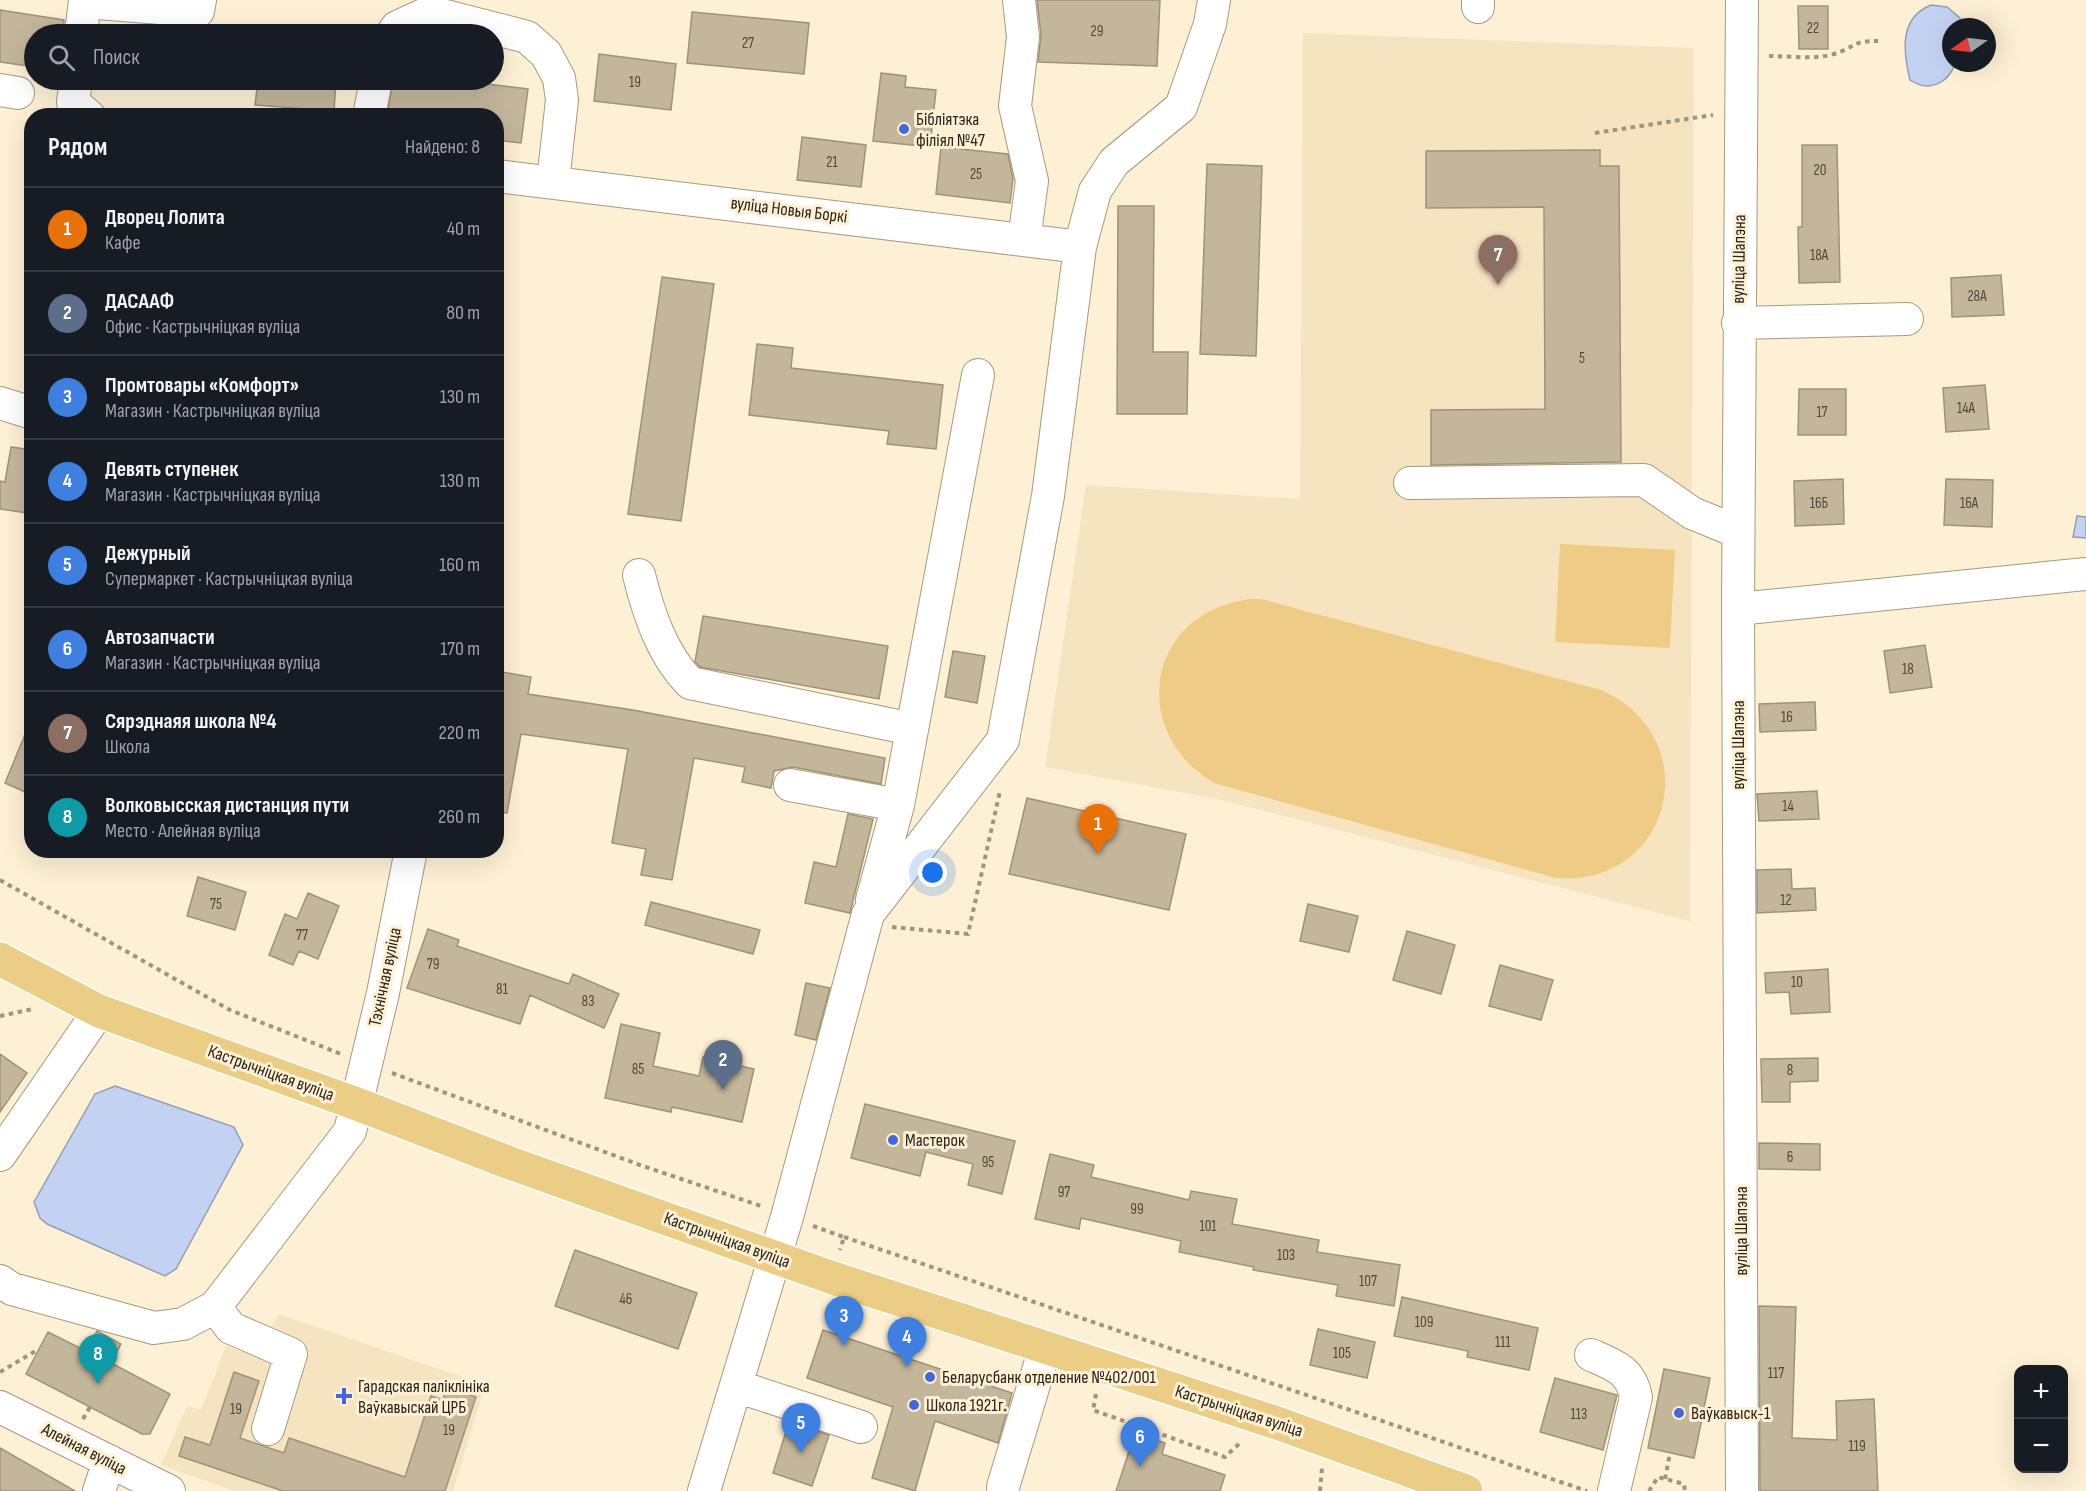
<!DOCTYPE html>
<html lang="ru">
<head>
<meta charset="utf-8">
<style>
	body { margin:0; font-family:"Sofia Sans Condensed",sans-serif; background:#242831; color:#f1f3f6 }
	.controls { position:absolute; right:18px; bottom:18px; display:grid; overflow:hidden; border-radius:12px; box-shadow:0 6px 24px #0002 }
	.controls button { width:54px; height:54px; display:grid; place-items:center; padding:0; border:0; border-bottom:2px solid #363941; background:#171b24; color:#f1f3f6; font:30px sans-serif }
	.compass { position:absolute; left:1942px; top:18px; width:54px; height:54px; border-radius:50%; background:#171b24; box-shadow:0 6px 24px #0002; rotate:256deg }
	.you { position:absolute; left:933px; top:873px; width:21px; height:21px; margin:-15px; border:4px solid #fff; border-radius:50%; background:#1a73e8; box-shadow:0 0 0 9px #1a73e833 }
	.badge { display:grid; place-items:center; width:39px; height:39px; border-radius:50%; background:#4667da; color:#fff; font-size:20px; font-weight:700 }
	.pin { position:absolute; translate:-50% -50px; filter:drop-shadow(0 2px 3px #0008) }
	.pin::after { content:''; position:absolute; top:32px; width:21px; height:18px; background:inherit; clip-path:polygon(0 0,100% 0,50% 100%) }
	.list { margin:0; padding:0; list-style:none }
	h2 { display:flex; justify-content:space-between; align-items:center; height:78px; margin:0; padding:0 24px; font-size:26px }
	h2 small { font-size:20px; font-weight:400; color:#9ea1a6 }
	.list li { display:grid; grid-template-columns:39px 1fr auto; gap:18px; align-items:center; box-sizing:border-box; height:84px; padding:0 24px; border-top:2px solid #363941 }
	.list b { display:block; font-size:22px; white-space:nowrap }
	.list p { margin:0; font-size:20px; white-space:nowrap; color:#9ea1a6 }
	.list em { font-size:20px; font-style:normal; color:#9ea1a6 }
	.icon { flex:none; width:33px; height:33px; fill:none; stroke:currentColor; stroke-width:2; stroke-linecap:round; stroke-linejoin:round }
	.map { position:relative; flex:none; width:2086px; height:1491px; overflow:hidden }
	.search { position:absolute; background:#171b24; box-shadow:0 6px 24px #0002; left:24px; top:24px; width:480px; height:66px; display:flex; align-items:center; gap:15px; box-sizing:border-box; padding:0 21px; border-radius:33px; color:#9ea1a6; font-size:22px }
	.panel { position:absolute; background:#171b24; box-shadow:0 6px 24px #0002; left:24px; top:108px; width:480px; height:750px; border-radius:24px }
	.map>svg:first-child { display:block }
	.built { fill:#f6e4c1 }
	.green { fill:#efcc85 }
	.water { fill:#c3d1f3; stroke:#959db2; stroke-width:1.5 }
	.building { fill:#c4b69b; stroke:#a09279; stroke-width:1.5 }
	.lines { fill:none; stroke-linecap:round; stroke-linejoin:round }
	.minor-casing { stroke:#a6997f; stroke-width:34 }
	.major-casing { stroke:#fff; stroke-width:36 }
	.path { stroke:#9e9480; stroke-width:4; stroke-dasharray:4.5 4.5; stroke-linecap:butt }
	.minor { stroke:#fff; stroke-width:32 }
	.major { stroke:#eccd85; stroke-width:33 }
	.poi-dot { fill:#4667da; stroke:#fef0d4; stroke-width:2 }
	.labels { text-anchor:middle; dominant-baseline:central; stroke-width:6; stroke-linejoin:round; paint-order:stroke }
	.number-label { font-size:15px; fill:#50483a }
	.poi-label { font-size:18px; fill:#2a241a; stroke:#fef0d4; text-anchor:start }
	.street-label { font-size:18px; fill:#2a241a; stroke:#fef0d4 }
</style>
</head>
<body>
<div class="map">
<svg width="2086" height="1491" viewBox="0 0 2086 1491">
	<rect width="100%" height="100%" fill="#fef0d4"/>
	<path class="built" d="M 1303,33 L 1694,48 L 1690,921 L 1222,800 L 1045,767 L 1086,485 L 1300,499 Z
		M 279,1314 L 485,1385 L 453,1491 L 234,1491 L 161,1465 L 187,1406 L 201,1410 L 226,1346 L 253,1356 Z"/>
	<path class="green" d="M 1560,544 L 1675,550 L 1670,648 L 1555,642 Z
		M 1249,599 L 1261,599 L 1601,690 C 1708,737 1673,887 1556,878 L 1214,783 C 1127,730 1147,613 1249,599 Z"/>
	<path class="water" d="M 1931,5 L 1947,7 L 1960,18 L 1961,27 L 1951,27 L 1951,63 L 1955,63 C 1949,83 1929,93 1910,80 C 1903,51 1899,18 1931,5 Z
		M 2077,516 L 2086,517 L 2086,538 L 2073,537 Z
		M 115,1086 L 234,1127 L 243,1145 L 176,1269 L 165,1276 L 47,1224 L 40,1218 L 34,1202 L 95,1094 Z"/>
	<path class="building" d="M 1037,0 L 1160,0 L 1157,66 L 1038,62 L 1041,35 Z
		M 1798,6 L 1828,6 L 1828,49 L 1799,49 Z
		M 0,10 L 64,20 L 63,34 L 34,34 L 34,67 L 0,62 Z
		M 692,12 L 809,23 L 804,74 L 687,63 Z
		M 599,54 L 676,64 L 671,110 L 594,101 Z
		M 881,73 L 906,76 L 905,87 L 936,90 L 930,147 L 873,141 Z
		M 258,80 L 336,80 L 334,111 L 255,105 Z
		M 393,80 L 454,80 L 528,89 L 521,143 L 496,140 L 496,116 L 387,116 Z
		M 802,137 L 866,145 L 861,187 L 797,180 Z
		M 1802,145 L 1837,145 L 1840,282 L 1799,283 L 1798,227 L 1802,227 Z
		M 941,147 L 1008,154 L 1013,179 L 1010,203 L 936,194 Z
		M 1600,150 L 1600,166 L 1619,166 L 1621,462 L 1431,465 L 1431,410 L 1545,409 L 1544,207 L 1426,208 L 1426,151 Z
		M 1207,164 L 1262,166 L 1256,356 L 1200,354 Z
		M 1118,206 L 1154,206 L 1153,352 L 1188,352 L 1187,414 L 1117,414 Z
		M 2001,275 L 2004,315 L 1952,317 L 1951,278 Z
		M 662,277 L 714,284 L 681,521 L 628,514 Z
		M 757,344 L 793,348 L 791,368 L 943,385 L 936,449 L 887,444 L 889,431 L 749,415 Z
		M 1985,385 L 1989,429 L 1946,432 L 1943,388 Z
		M 1799,389 L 1846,389 L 1846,435 L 1798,435 Z
		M 11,447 L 32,450 L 32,489 L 27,513 L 0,509 L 0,481 L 5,482 Z
		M 1843,479 L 1844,524 L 1795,526 L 1794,481 Z
		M 1946,479 L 1993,480 L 1992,527 L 1944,525 Z
		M 703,616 L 888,646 L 879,699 L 700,667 L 695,662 Z
		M 1925,645 L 1932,687 L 1890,693 L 1884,651 Z
		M 953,651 L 985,656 L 977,703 L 945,697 Z
		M 496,671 L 531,677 L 528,694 L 633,710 L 885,758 L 881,784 L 793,767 L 774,771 L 771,788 L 742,782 L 745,767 L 694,758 L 672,880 L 641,875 L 646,849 L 612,843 L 628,749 L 521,734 L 507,813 L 496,812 Z
		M 1815,702 L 1816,730 L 1760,732 L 1759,704 Z
		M 31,720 L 32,720 L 32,795 L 5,783 Z
		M 1817,791 L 1819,819 L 1759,821 L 1757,794 Z
		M 1027,798 L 1186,834 L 1169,910 L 1009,874 Z
		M 848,814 L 873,819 L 850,913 L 805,903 L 814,862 L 836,867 Z
		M 1791,869 L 1792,889 L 1815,888 L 1816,910 L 1757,913 L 1757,870 Z
		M 198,877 L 246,892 L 235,930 L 187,916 Z
		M 308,893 L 339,906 L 318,959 L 299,951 L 293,965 L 269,955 L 285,914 L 297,919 Z
		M 651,902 L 760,930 L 753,954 L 645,925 Z
		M 1308,904 L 1358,916 L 1349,952 L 1300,941 Z
		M 428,929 L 459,940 L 457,946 L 569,984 L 573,974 L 619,994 L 604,1028 L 530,995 L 520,1024 L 407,988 Z
		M 1407,931 L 1455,945 L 1441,994 L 1393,980 Z
		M 1500,965 L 1553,980 L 1541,1020 L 1489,1006 Z
		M 1828,969 L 1830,1012 L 1791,1014 L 1789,992 L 1766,993 L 1765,973 Z
		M 806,983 L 830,988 L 816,1040 L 795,1035 Z
		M 621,1024 L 660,1033 L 653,1066 L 699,1076 L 703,1057 L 754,1069 L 742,1122 L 672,1107 L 671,1112 L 605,1098 Z
		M 0,1054 L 27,1073 L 0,1112 Z
		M 1818,1058 L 1818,1081 L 1790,1082 L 1790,1102 L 1762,1102 L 1761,1059 Z
		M 865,1104 L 1015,1141 L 1002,1194 L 968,1185 L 973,1164 L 926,1152 L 920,1176 L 851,1158 Z
		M 1759,1143 L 1820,1144 L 1820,1170 L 1759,1169 Z
		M 1050,1154 L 1094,1165 L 1091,1177 L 1189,1200 L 1191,1191 L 1237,1199 L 1232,1224 L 1319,1240 L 1317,1252 L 1400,1265 L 1394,1306 L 1336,1296 L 1338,1285 L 1253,1270 L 1254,1267 L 1179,1252 L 1181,1241 L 1081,1218 L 1079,1229 L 1035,1219 Z
		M 575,1250 L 697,1293 L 678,1349 L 555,1306 Z
		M 1402,1297 L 1538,1328 L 1529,1370 L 1467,1357 L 1468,1351 L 1394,1336 Z
		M 1759,1306 L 1796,1307 L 1792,1438 L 1837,1440 L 1836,1401 L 1874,1399 L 1878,1491 L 1760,1491 Z
		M 1318,1329 L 1375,1342 L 1367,1378 L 1310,1365 Z
		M 823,1330 L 1012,1393 L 998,1443 L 935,1421 L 915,1491 L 872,1478 L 893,1407 L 807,1378 Z
		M 97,1331 L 121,1344 L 111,1363 L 170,1394 L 150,1434 L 142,1434 L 26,1374 L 48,1332 L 86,1351 Z
		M 1664,1369 L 1710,1378 L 1694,1458 L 1648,1448 Z
		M 234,1372 L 259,1381 L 240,1438 L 284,1453 L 289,1438 L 405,1477 L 431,1396 L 443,1400 L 447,1387 L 476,1397 L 445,1491 L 283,1491 L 179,1456 L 185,1437 L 210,1445 Z
		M 1555,1378 L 1617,1395 L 1603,1450 L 1540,1432 Z
		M 789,1422 L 829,1435 L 812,1486 L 773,1473 Z
		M 1135,1433 L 1165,1443 L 1162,1454 L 1225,1475 L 1220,1491 L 1116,1491 Z
		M 0,1448 L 75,1491 L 0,1491 Z"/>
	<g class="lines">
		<defs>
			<path id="minor" d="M 1019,0 L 1023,37 L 1015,106 L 1032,181 L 1024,240
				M 1742,0 L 1738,609 L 1742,1491
				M 85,2 L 198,11 L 200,0
				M 1478,7 L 1478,0
				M 81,34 L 85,0
				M 392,34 L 397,27 L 430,12 L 527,37 L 546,54 L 559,78 L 562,100 L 553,182
				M 76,80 L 73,102 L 89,116
				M 0,90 L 18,93
				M 369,116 L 376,80
				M 496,176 L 1080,247
				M 1738,323 L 1907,319
				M 0,403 L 32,413
				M 1410,483 L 1644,480 L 1692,513 L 1738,532
				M 639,575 C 649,615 662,654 690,683 L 912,729
				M 1738,609 L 2086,574
				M 790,785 L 898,805
				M 872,900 L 898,805 L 978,375
				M 0,1155 L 99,1011
				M 0,1281 L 12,1289 L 154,1328 L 183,1324 L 215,1307 L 350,1131 L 383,993 L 411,850
				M 215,1307 L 231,1328 L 291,1354 L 268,1429
				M 1591,1355 C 1614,1365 1631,1370 1636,1397 L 1614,1491
				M 736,1386 L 861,1427
				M 0,1407 L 169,1491
				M 1003,1487 L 1045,1348
				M 99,1491 L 109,1461
				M 704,1491 L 787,1217 L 868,914 L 1003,740 L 1048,496 L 1080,247 L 1095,191 L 1114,162 L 1181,107 L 1210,24 L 1214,0"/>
			<path id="major" d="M 0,959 L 99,1011 L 357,1104 L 510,1163 L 833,1278 L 1277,1423 L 1466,1491"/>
		</defs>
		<use href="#minor" class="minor-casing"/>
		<use href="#major" class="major-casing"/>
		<path class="path" d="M 1769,56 C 1790,56 1814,60 1834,54 C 1856,47 1851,41 1878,41
			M 1595,133 L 1713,115
			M 0,880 L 230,1010 L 341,1054
			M 892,927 L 968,934 L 1000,791
			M 0,1016 L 33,1009
			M 392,1073 L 640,1165 L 761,1206
			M 813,1226 L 844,1237 L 840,1250
			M 844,1237 L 1587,1491
			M 0,1372 L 39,1349
			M 1096,1394 L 1093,1410 L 1225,1457 L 1242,1441
			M 83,1419 L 90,1407
			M 1665,1479 L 1670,1453
			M 1320,1491 L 1322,1468
			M 1649,1491 L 1658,1477 L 1684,1484 L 1685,1491"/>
		<use href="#minor" class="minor"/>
		<use href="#major" class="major"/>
	</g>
	<g class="poi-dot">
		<circle cx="904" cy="129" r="6"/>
		<circle cx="893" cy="1140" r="6"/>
		<circle cx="930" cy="1377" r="6"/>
		<path d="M341 1387h6v6h6v6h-6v6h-6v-6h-6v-6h6z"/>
		<circle cx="914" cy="1405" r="6"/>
		<circle cx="1679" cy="1413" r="6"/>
	</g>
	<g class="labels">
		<g class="number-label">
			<text x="1813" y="28">22</text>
			<text x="1097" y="31">29</text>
			<text x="748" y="43">27</text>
			<text x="635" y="82">19</text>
			<text x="832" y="162">21</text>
			<text x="1820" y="170">20</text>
			<text x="976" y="174">25</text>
			<text x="1819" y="255">18А</text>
			<text x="1977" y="296">28А</text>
			<text x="1582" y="358">5</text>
			<text x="1966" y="408">14А</text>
			<text x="1822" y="412">17</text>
			<text x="1819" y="503">16Б</text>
			<text x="1969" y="503">16А</text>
			<text x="1908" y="669">18</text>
			<text x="1787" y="717">16</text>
			<text x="1788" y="806">14</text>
			<text x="1786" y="900">12</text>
			<text x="216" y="904">75</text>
			<text x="302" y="935">77</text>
			<text x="433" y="964">79</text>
			<text x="1797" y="982">10</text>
			<text x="502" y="989">81</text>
			<text x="588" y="1001">83</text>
			<text x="638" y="1069">85</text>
			<text x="1790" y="1070">8</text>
			<text x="1790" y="1157">6</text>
			<text x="988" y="1162">95</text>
			<text x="1064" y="1192">97</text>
			<text x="1137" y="1209">99</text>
			<text x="1208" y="1226">101</text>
			<text x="1286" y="1255">103</text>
			<text x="1368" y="1281">107</text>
			<text x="626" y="1299">46</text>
			<text x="1424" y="1322">109</text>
			<text x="1503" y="1342">111</text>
			<text x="1342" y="1353">105</text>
			<text x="1776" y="1373">117</text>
			<text x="236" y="1409">19</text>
			<text x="1579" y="1414">113</text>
			<text x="449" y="1430">19</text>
			<text x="1857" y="1446">119</text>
		</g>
		<g class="poi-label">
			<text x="916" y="119">Бібліятэка<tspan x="916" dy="21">філіял №47</tspan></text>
			<text x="905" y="1140">Мастерок</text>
			<text x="942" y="1377">Беларусбанк отделение №402/001</text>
			<text x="358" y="1386">Гарадская паліклініка<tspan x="358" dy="21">Ваўкавыскай ЦРБ</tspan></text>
			<text x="926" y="1405">Школа 1921г.</text>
			<text x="1691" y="1413">Ваўкавыск-1</text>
		</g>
		<g class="street-label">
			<text transform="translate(789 210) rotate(7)">вуліца Новыя Боркі</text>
			<text transform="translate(1739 259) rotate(-89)">вуліца Шапэна</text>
			<text transform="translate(1738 745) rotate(-90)">вуліца Шапэна</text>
			<text transform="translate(385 977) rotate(-78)">Тэхнічная вуліца</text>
			<text transform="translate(271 1073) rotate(20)">Кастрычніцкая вуліца</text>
			<text transform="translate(1741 1231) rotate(-90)">вуліца Шапэна</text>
			<text transform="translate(727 1240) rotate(20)">Кастрычніцкая вуліца</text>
			<text transform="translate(1239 1411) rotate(18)">Кастрычніцкая вуліца</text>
			<text transform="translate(84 1449) rotate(27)">Алейная вуліца</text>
		</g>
	</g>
</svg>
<div class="controls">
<button>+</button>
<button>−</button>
</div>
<svg class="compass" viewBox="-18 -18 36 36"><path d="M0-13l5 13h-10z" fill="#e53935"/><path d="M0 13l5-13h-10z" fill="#9ea1a6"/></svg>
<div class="you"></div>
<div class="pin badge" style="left:1098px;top:854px;background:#e8710a">1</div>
<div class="pin badge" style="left:723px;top:1090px;background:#5c6f8a">2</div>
<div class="pin badge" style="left:844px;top:1346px;background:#3f7fe0">3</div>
<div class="pin badge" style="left:907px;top:1367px;background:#3f7fe0">4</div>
<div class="pin badge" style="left:801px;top:1453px;background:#3f7fe0">5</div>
<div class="pin badge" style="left:1140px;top:1467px;background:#3f7fe0">6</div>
<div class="pin badge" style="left:1498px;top:285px;background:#8d6e63">7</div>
<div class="pin badge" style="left:98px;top:1384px;background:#0f9aa8">8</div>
<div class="search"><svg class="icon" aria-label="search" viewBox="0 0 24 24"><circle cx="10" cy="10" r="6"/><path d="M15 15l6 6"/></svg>Поиск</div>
<section class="panel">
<h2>Рядом<small>Найдено: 8</small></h2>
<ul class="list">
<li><span class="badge" style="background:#e8710a">1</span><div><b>Дворец Лолита</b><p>Кафе</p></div><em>40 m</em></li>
<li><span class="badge" style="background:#5c6f8a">2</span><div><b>ДАСААФ</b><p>Офис · Кастрычніцкая вуліца</p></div><em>80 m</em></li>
<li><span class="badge" style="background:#3f7fe0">3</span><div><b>Промтовары «Комфорт»</b><p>Магазин · Кастрычніцкая вуліца</p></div><em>130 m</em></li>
<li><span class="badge" style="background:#3f7fe0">4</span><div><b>Девять ступенек</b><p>Магазин · Кастрычніцкая вуліца</p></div><em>130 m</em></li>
<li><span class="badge" style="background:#3f7fe0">5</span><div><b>Дежурный</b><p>Супермаркет · Кастрычніцкая вуліца</p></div><em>160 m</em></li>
<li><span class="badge" style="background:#3f7fe0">6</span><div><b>Автозапчасти</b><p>Магазин · Кастрычніцкая вуліца</p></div><em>170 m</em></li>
<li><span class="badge" style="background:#8d6e63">7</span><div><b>Сярэднаяя школа №4</b><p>Школа</p></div><em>220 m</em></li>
<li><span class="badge" style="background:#0f9aa8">8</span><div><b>Волковысская дистанция пути</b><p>Место · Алейная вуліца</p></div><em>260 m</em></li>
</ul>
</section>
</div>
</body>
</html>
